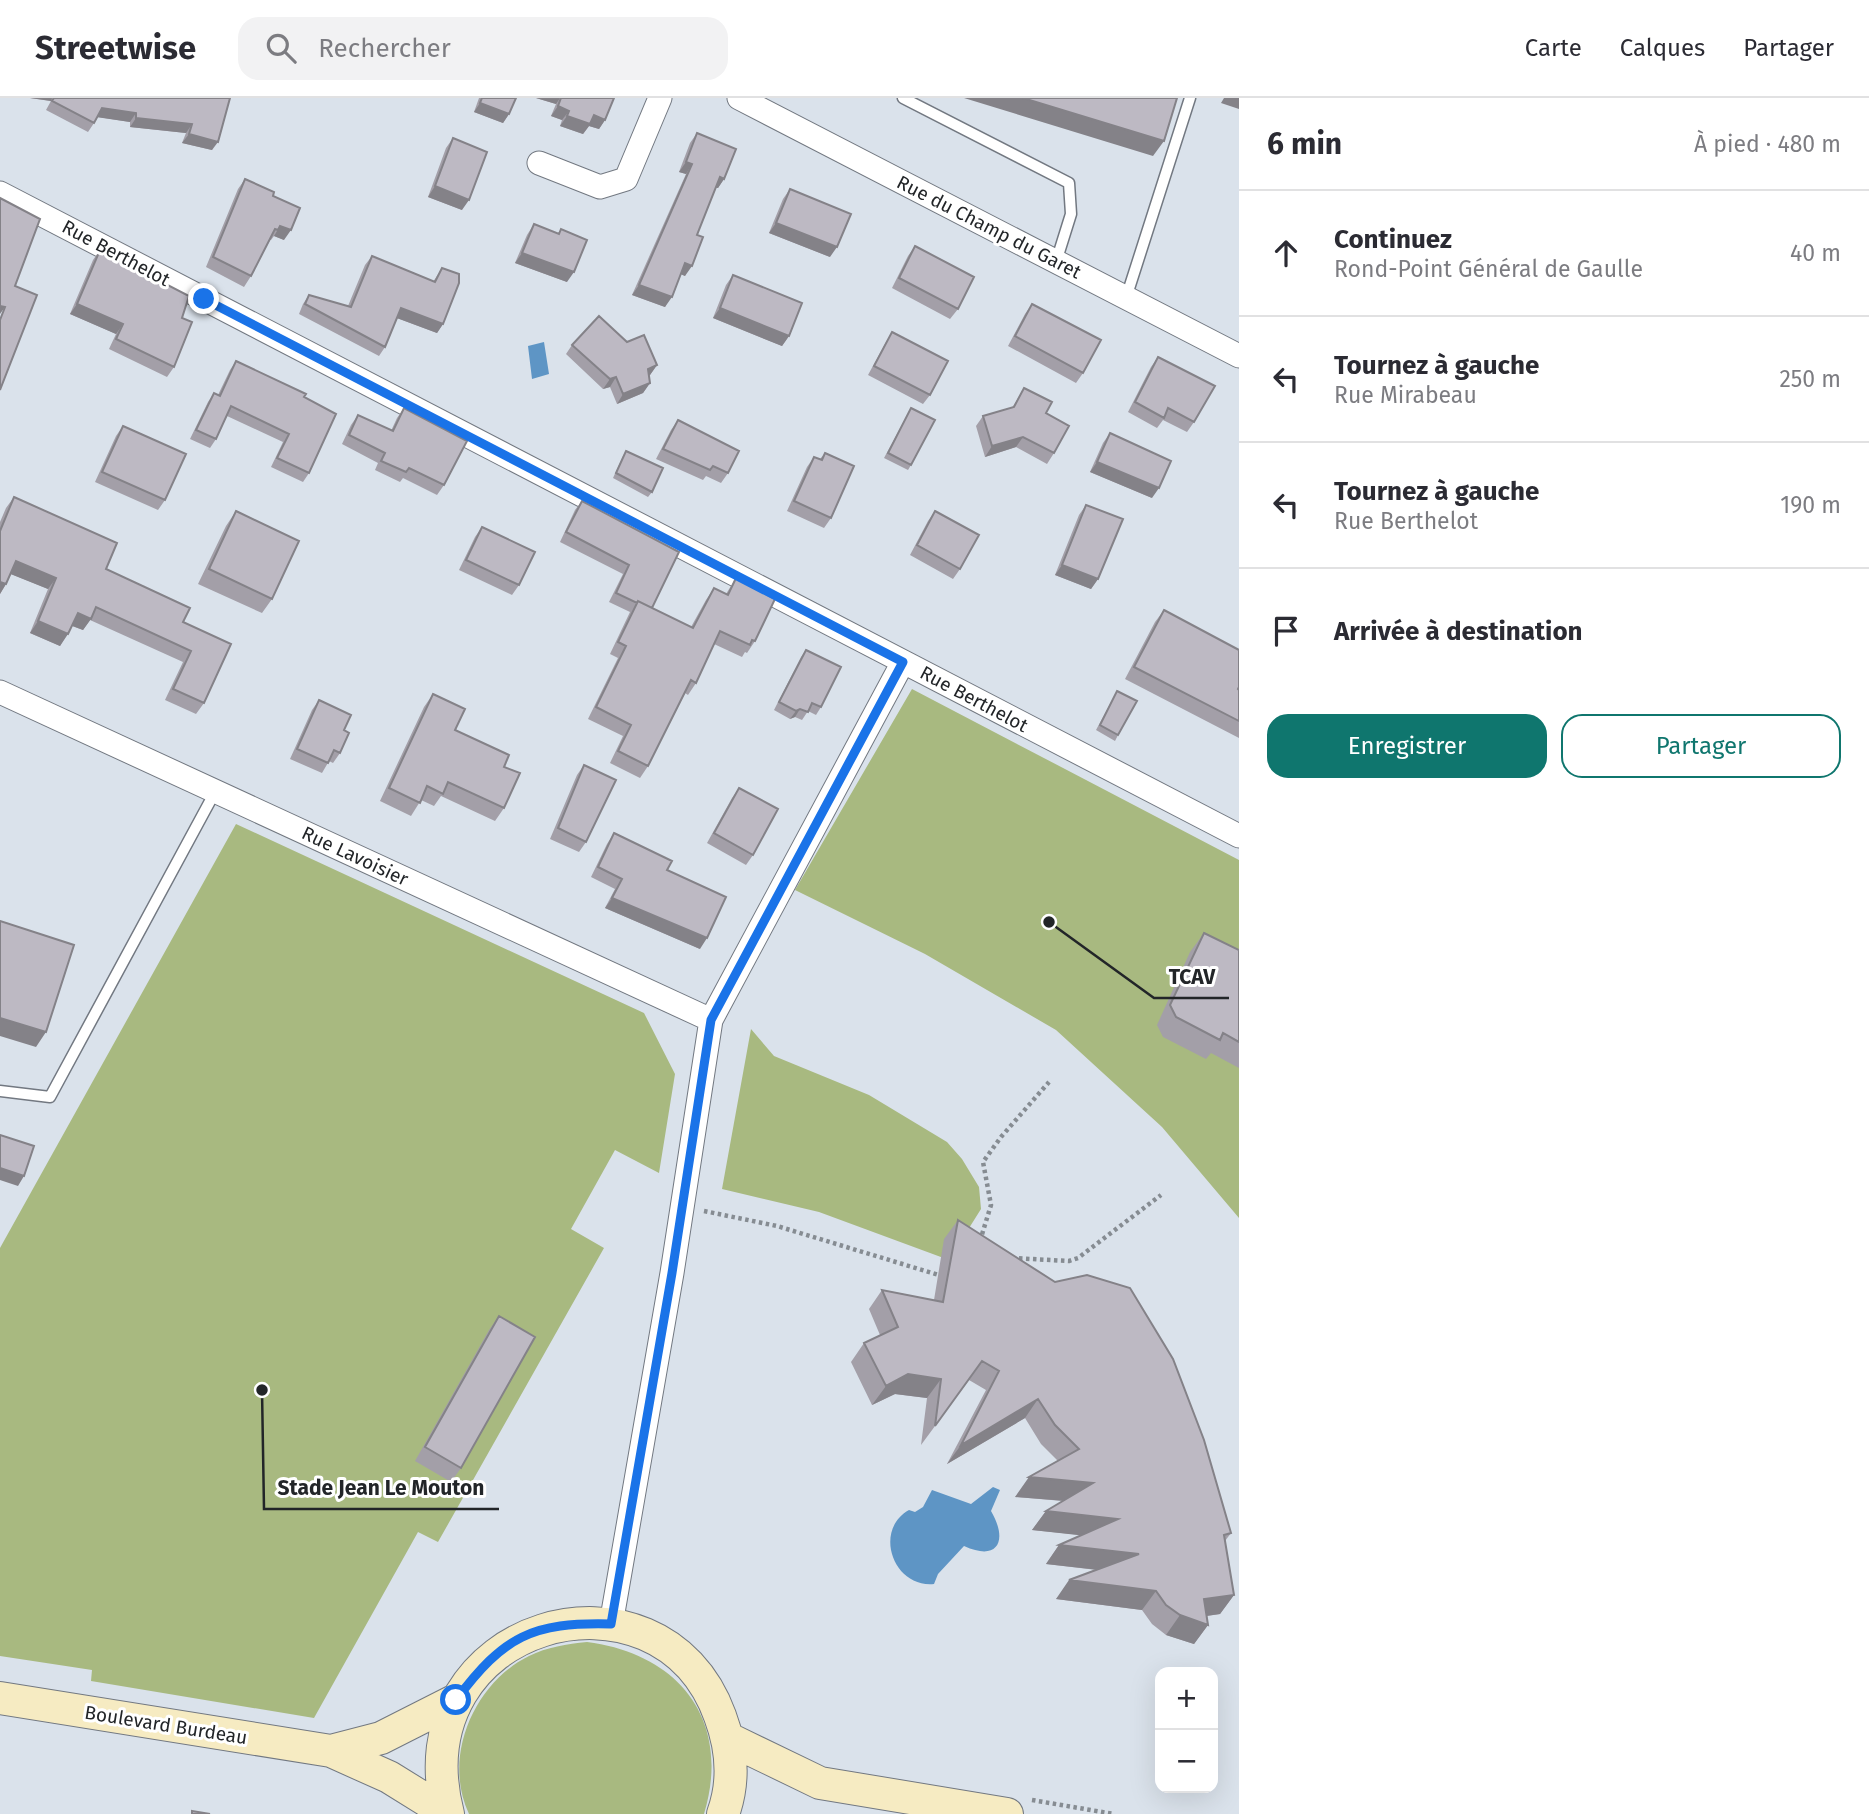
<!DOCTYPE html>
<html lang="fr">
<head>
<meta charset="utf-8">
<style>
	body { margin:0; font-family:"Fira Sans",sans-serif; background:#f2f2f3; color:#2b2b33 }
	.controls { position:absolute; right:21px; bottom:21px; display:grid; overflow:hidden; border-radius:14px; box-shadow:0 7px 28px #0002 }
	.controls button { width:63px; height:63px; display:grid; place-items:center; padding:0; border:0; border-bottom:2px solid #e1e1e2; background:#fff; color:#2b2b33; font:35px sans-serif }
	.stop { position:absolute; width:21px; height:21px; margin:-16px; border:5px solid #1a73e8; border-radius:50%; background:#fff }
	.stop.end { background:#1a73e8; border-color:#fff; box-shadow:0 2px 7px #0008 }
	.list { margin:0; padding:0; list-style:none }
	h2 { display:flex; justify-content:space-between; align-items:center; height:91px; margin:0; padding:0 28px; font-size:30px }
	h2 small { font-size:23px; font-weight:400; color:#7c7c81 }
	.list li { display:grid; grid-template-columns:46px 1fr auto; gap:21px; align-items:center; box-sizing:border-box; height:126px; padding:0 28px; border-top:2px solid #e1e1e2 }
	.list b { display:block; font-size:26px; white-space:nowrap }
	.list p { margin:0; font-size:23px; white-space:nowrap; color:#7c7c81 }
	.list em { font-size:23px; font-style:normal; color:#7c7c81 }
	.actions { display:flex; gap:14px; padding:21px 28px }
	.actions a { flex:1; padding:16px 0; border:2px solid #0f766e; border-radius:21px; text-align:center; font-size:24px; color:#0f766e }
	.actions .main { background:#0f766e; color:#fff }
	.icon { flex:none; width:38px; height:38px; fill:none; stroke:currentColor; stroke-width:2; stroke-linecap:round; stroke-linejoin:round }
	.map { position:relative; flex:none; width:1239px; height:1716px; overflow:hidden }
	header { display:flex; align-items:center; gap:42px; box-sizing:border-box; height:98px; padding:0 35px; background:#fff; border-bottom:2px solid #e1e1e2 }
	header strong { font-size:33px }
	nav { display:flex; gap:38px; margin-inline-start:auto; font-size:24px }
	.search { width:490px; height:63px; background:#f2f2f3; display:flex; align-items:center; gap:18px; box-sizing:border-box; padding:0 24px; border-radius:21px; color:#7c7c81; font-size:26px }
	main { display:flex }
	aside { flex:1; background:#fff }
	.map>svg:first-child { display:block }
	.green { fill:#a8b980 }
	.water { fill:#5e95c5 }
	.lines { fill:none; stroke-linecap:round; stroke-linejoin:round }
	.service-casing { stroke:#727881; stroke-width:13 }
	.minor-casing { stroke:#727881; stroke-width:25 }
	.secondary-casing { stroke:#727881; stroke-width:34 }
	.path { stroke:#868c92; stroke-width:4.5; stroke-dasharray:3.5 3.5; stroke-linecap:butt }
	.service { stroke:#fff; stroke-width:10 }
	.minor { stroke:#fff; stroke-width:23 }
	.secondary { stroke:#f6ebc2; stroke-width:32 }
	.wall { fill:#a39fa8 }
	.shaded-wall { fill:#848288 }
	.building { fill:#bdb9c3; stroke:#848288; stroke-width:2 }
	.route { stroke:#1a73e8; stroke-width:9 }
	.labels { text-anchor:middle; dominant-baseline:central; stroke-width:6; stroke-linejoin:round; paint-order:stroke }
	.street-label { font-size:19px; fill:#222528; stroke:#fff }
	.leader { fill:none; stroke:#222528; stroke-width:2.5 }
	.callout-dot { fill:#222528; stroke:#fff; stroke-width:2.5 }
	.callout-label { font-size:21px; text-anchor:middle; font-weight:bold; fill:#222528; stroke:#fff; stroke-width:6; stroke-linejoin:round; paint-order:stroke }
</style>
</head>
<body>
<header>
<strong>Streetwise</strong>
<div class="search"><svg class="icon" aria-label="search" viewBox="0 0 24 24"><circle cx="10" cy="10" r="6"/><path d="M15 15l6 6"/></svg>Rechercher</div>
<nav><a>Carte</a><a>Calques</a><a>Partager</a></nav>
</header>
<main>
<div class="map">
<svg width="1239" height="1716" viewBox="0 0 1239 1716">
	<rect width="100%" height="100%" fill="#dae2eb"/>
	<path class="green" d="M 912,591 L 1239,762 L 1239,1120 L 1162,1029 L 1056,932 L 925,856 L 795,792 Z
		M 236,726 L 644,915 L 675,976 L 659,1075 L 615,1052 L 571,1131 L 604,1150 L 438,1444 L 418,1434 L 314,1620 L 91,1583 L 92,1572 L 0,1558 L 0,1150 Z
		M 751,931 L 774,958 L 869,997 L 947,1044 L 962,1061 L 979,1089 L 981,1111 L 949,1162 L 819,1114 L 722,1091 Z
		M 587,1544 C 680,1556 732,1623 704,1716 L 469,1716 C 442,1659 474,1585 529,1558 C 547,1549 567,1546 587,1544 Z"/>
	<path class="water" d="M 544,244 L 549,276 L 532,281 L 528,248 Z
		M 993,1389 L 1000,1392 L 991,1413 C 1008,1442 999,1464 964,1448 L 938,1476 L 934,1486 C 893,1490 873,1432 909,1412 L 915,1414 L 923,1409 L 932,1392 L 971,1406 Z"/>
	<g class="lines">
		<defs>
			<path id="service" d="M 903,0 L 1069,85 L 1071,116 L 1056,164
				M 1126,200 L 1190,0
				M 0,993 L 50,999 L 215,694"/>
			<path id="minor" d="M 739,0 L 1239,258
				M 539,65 L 600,89 L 626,81 L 660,0
				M 0,95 L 1239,738
				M 0,594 L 711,922
				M 611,1526 L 672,1175 L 711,922 L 903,564"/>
			<path id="secondary" d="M 0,1600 L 331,1653 L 389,1679 L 447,1715
				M 729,1641 L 820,1685 L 1007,1716
				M 331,1653 L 381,1640 L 456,1602
				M 448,1716 C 398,1523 660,1452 720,1618 C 732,1650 735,1683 723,1716"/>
		</defs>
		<use href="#service" class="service-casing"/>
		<use href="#minor" class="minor-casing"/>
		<use href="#secondary" class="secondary-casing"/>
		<path class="path" d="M 704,1113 L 777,1128 L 942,1178
			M 980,1143 L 991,1107 L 983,1064 L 1001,1039 L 1049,984
			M 1012,1160 L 1069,1163 L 1078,1160 L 1161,1097
			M 1032,1702 L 1114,1716"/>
		<use href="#service" class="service"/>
		<use href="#minor" class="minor"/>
		<use href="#secondary" class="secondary"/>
	</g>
	<path class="wall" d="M 30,0 L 230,0 L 212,52 L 182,45 L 186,35 L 130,29 L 130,24 L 98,19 L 88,34 L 46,12 L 51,3 Z
		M 479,0 L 516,0 L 509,16 L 503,25 L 474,14 Z
		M 536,0 L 614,0 L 605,22 L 599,31 L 589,28 L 583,36 L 560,28 L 562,22 L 551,18 L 556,6 Z
		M 697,35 L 724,81 L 718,90 L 716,90 L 697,137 L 685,178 L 681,176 L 665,209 L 632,197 L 686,76 L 679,74 L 690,45 Z
		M 453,40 L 462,112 L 428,99 L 446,50 Z
		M 245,81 L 273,98 L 284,142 L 274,138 L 271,142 L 270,142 L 251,178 L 244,189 L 206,169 L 238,91 Z
		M 790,91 L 830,159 L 769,135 L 783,101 Z
		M 534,126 L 558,136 L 561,131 L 567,184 L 515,165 L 527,137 Z
		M 915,148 L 958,211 L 950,221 L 892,190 L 908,158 Z
		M 100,152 L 174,269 L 167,279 L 109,251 L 116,236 L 70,216 L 93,162 Z
		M 372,158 L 433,184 L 442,170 L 443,226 L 437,235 L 397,220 L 385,249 L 379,258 L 299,216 L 303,206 L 309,197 L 348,208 L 365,167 Z
		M 733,177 L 789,238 L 782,248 L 713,220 L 726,187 Z
		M 1032,206 L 1083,275 L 1076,285 L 1008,248 L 1025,216 Z
		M 892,234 L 930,297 L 923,306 L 868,277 L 886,244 Z
		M 627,244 L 657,267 L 650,277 L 649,278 L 650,285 L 643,295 L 617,306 L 610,289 L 603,291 L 566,256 L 572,247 Z
		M 1158,259 L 1194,324 L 1187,334 L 1163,322 L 1157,330 L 1128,314 L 1151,269 Z
		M 236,263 L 304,299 L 309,375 L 303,384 L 271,369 L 283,344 L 227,318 L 216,341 L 210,350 L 190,341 L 208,304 L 214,295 L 218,297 L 230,272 Z
		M 1024,290 L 1046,315 L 1054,355 L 1047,366 L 1016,349 L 985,359 L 976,328 L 983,318 L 1012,310 Z
		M 404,310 L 444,387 L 437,397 L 403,380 L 400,384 L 375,372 L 378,365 L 342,346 L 351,327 L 358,317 L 391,333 L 397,320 Z
		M 911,310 L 911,367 L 908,372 L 884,360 Z
		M 678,322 L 728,375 L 721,385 L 706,378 L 703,382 L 656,361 L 671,332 Z
		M 123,328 L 165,402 L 158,412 L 95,384 L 116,338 Z
		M 1110,335 L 1152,400 L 1090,374 L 1103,345 Z
		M 626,353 L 652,394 L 648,399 L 613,380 L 623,358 Z
		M 825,355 L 831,420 L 824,430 L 787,413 L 807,369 L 814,359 L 820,361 Z
		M 14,399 L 106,471 L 183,524 L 204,605 L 196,616 L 165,602 L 183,564 L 90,522 L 83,532 L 72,528 L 60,548 L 30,535 L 48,491 L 11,476 L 6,486 L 0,496 L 0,424 L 6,410 Z
		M 582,403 L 679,454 L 652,510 L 691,529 L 706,502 L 714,490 L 726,496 L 736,480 L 755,543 L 747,555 L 745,554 L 742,559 L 714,546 L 696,585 L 688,597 L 685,595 L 648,668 L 640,680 L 610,665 L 623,638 L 588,621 L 618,560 L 610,556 L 630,514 L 609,504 L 623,476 L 560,444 L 575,412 Z
		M 1086,407 L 1098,481 L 1091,491 L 1055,477 L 1079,417 Z
		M 236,413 L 272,501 L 262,515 L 198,486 L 226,428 Z
		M 935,413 L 960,471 L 953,481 L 910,457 L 928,423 Z
		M 482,429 L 519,487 L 512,497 L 459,472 L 475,439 Z
		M 1164,512 L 1239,592 L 1239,640 L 1125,581 L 1155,524 Z
		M 806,552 L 821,609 L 816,617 L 808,613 L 802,622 L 795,619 L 790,621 L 774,612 L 801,559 Z
		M 1117,593 L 1118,637 L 1115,643 L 1096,632 Z
		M 433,596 L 455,632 L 504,669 L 504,710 L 495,723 L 441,698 L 434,708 L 421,702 L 411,718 L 380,703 L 424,609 Z
		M 319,602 L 344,632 L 340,655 L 333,665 L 329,663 L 322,675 L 290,661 L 312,612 Z
		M 584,667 L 586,744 L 579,754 L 550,741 L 577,677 Z
		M 739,690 L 753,757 L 746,767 L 707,745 L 732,700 Z
		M 614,735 L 667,772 L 700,851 L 605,810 L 615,791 L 591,779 L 607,746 Z
		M 1204,835 L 1239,852 L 1239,970 L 1211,955 L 1206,961 L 1163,939 L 1157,927 L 1190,854 Z
		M 958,1122 L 1231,1435 L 1225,1443 L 1234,1497 L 1220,1516 L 1207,1518 L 1208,1527 L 1194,1546 L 1166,1537 L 1152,1526 L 1142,1512 L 1056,1501 L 1097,1472 L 1046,1466 L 1059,1447 L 1081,1437 L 1032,1432 L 1046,1413 L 1063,1403 L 1015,1399 L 1058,1363 L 1041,1346 L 1025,1320 L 947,1366 L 986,1292 L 969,1282 L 921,1347 L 927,1300 L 895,1296 L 872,1307 L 851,1264 L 864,1245 L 880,1237 L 869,1211 L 882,1192 L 934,1202 L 944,1141 Z
		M 499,1218 L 461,1370 L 451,1384 L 415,1363 L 489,1232 Z"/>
	<path class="shaded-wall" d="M 30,0 L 52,0 L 51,3 Z
		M 536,0 L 560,0 L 556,6 Z
		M 964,0 L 1023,0 L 1164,43 L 1153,58 Z
		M 1224,0 L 1239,0 L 1239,11 L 1221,5 Z
		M 480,5 L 509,16 L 503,25 L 474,14 Z
		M 558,8 L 569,13 L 562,22 L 551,18 Z
		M 102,10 L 136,15 L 130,24 L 96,19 Z
		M 594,17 L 605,22 L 599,31 L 589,28 L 583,36 L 560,28 L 567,18 Z
		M 136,20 L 192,26 L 186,35 L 130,29 Z
		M 189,36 L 218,44 L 212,52 L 182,45 Z
		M 686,64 L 692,66 L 686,76 L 679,74 Z
		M 720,79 L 724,81 L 718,90 L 714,89 Z
		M 435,88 L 469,102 L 462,112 L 428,99 Z
		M 776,125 L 837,149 L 830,159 L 769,135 Z
		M 280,128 L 291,132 L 284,142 L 274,138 Z
		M 522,155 L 574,174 L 567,184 L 515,165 Z
		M 685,165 L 692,168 L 685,178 L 678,175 Z
		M 639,187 L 672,199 L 665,209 L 632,197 Z
		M 77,206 L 123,226 L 116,236 L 70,216 Z
		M 0,208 L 5,209 L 0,216 Z
		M 401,210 L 443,226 L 437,235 L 394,219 Z
		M 720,210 L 789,238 L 782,248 L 713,220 Z
		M 657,267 L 650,277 L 641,281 L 648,271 Z
		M 616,279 L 610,289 L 603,291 L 610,281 Z
		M 650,285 L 643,295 L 617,306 L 623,296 Z
		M 1023,339 L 1016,349 L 985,359 L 992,348 Z
		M 1097,364 L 1159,390 L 1152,400 L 1090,374 Z
		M 16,463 L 56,480 L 48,491 L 8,475 Z
		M 1062,467 L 1098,481 L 1091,491 L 1055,477 Z
		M 0,484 L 6,486 L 0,496 Z
		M 78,515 L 91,521 L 83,532 L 70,527 Z
		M 38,523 L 68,536 L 60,548 L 30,535 Z
		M 800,611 L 795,619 L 790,621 L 796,613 Z
		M 612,800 L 707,840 L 700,851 L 605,810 Z
		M 0,920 L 46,934 L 36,949 L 0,938 Z
		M 0,1070 L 24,1078 L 18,1088 L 0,1082 Z
		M 908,1276 L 941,1281 L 927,1300 L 895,1296 L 872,1307 L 886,1288 Z
		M 1038,1301 L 1025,1320 L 947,1366 L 961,1347 Z
		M 1029,1379 L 1093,1385 L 1079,1404 L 1015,1399 Z
		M 1046,1413 L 1118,1421 L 1105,1440 L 1032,1432 Z
		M 1059,1447 L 1139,1456 L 1126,1475 L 1046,1466 Z
		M 1069,1482 L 1156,1493 L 1142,1512 L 1056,1501 Z
		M 1234,1497 L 1220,1516 L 1191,1520 L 1204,1501 Z
		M 1180,1517 L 1208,1527 L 1194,1546 L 1166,1537 Z"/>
	<path class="building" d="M 54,0 L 230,0 L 218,44 L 189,36 L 192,26 L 136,20 L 136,15 L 102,10 L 94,25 L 52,3 Z
		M 482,0 L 516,0 L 509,16 L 480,5 Z
		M 561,0 L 614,0 L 605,22 L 594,17 L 590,26 L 567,18 L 569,13 L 558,8 Z
		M 1023,0 L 1177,0 L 1164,43 Z
		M 697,35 L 736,51 L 724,81 L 720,79 L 697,137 L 703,139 L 692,168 L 685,165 L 672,199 L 639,187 L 692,66 L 686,64 Z
		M 453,40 L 487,54 L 469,102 L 435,88 Z
		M 245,81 L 274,94 L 273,98 L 300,110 L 291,132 L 280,128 L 278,132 L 275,131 L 251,178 L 213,159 Z
		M 790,91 L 851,116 L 837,149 L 776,125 Z
		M 0,100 L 40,121 L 15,188 L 37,197 L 0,292 L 0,222 L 5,209 L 0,208 Z
		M 534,126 L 559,136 L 561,131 L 587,142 L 574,174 L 522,155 Z
		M 915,148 L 974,179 L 958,211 L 899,180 Z
		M 100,152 L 189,198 L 182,220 L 192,224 L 174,269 L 116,241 L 123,226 L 77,206 Z
		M 372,158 L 435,184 L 442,170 L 459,176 L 459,185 L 443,226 L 401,210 L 385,249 L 305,206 L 309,197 L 351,209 Z
		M 733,177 L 802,205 L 789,238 L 720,210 Z
		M 1032,206 L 1101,242 L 1083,275 L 1015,238 Z
		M 599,218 L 627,244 L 644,237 L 657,267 L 648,271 L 650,285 L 623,296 L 616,279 L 610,281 L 572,247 Z
		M 892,234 L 948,263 L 930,297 L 874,268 Z
		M 1158,259 L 1215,288 L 1194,324 L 1168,310 L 1164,320 L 1135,304 Z
		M 236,263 L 306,296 L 304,299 L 336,316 L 309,375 L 277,360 L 289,336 L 231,308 L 216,341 L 196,332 L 214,295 L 220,298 Z
		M 1024,290 L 1052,304 L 1046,315 L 1069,328 L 1054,355 L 1023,339 L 992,348 L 983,318 L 1014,309 Z
		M 404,310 L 467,343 L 444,387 L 409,370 L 406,374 L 381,363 L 385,355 L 349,337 L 358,317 L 393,333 Z
		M 911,310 L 935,322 L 911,367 L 888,355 Z
		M 678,322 L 739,353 L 728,375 L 713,368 L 710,372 L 663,351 Z
		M 123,328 L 186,356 L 165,402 L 102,374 Z
		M 1110,335 L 1171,363 L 1159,390 L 1097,364 Z
		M 626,353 L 663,370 L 652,394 L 616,375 Z
		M 825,355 L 854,368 L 831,420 L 794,403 L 814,359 L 822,362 Z
		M 14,399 L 117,445 L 106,471 L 190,510 L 183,524 L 231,546 L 204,605 L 173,591 L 191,553 L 96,509 L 91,521 L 78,515 L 68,536 L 38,523 L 56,480 L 16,463 L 6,486 L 0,484 L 0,433 Z
		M 582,403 L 679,454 L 652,510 L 638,503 L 637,505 L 616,495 L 629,467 L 566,434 Z
		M 1086,407 L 1123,421 L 1098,481 L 1062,467 Z
		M 236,413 L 299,443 L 272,501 L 209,471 Z
		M 935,413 L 979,437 L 960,471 L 917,447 Z
		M 482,429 L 535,454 L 519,487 L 466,462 Z
		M 736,480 L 775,501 L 755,543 L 752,542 L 750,547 L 720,533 L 696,585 L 691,582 L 648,668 L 618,653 L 631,627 L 596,609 L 626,548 L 618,544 L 638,503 L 693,530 L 714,490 L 728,497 Z
		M 1164,512 L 1239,552 L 1239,589 L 1238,591 L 1239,592 L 1239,623 L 1134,569 Z
		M 806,552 L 841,569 L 821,609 L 812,605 L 808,614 L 800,611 L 796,613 L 779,604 Z
		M 1117,593 L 1137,603 L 1118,637 L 1100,627 Z
		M 433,596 L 465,611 L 455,632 L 509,657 L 504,669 L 520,675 L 504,710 L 448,684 L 443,696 L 427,688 L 420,705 L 389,690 Z
		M 319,602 L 351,617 L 344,632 L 349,635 L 340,655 L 334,652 L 328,665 L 297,651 Z
		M 584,667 L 616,682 L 586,744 L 558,730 Z
		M 739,690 L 778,711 L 753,757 L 714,735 Z
		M 614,735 L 672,763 L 667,772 L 726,799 L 707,840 L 612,800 L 622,781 L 598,769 Z
		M 0,823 L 74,847 L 46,934 L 0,920 Z
		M 1204,835 L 1239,852 L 1239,944 L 1223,935 L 1220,942 L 1176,919 L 1170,907 Z
		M 0,1037 L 34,1048 L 24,1078 L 0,1070 Z
		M 958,1122 L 1055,1184 L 1087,1177 L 1130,1190 L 1173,1261 L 1204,1342 L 1231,1435 L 1224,1437 L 1234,1497 L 1204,1501 L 1208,1527 L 1180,1517 L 1166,1507 L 1156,1493 L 1069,1482 L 1139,1456 L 1059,1447 L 1118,1421 L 1046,1413 L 1093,1385 L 1029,1379 L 1079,1351 L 1055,1327 L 1038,1301 L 961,1347 L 999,1273 L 982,1263 L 935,1328 L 941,1281 L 908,1276 L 886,1288 L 864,1245 L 898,1229 L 882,1192 L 943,1204 Z
		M 499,1218 L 535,1239 L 461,1370 L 425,1349 Z
		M 192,1713 L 210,1716 L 192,1716 Z"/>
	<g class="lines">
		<path class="route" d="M 204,201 L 903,564 L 711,922 L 672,1175 L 611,1526 C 532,1524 504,1538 456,1602"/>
	</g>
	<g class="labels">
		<g class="street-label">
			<text transform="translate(989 129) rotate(27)">Rue du Champ du Garet</text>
			<text transform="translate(116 155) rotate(28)">Rue Berthelot</text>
			<text transform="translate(974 601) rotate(28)">Rue Berthelot</text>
			<text transform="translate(355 758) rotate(25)">Rue Lavoisier</text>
			<text transform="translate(166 1627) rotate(9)">Boulevard Burdeau</text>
		</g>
	</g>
	<path class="leader" d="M1049 824L1154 900H1229M262 1292L264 1411H499"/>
	<g class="callout-dot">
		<circle cx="1049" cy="824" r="7"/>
		<circle cx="262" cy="1292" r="7"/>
	</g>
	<g class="callout-label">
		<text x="1192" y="886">TCAV</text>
		<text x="381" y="1397">Stade Jean Le Mouton</text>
	</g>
</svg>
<div class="controls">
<button>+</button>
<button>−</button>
</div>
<div class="stop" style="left:456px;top:1602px"></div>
<div class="stop end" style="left:204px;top:201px"></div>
</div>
<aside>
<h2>6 min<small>À pied · 480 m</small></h2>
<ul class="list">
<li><svg class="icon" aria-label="ahead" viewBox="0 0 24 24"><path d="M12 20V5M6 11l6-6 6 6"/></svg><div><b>Continuez</b><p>Rond-Point Général de Gaulle</p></div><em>40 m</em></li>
<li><svg class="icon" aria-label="left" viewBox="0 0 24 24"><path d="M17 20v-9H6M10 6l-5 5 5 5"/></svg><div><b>Tournez à gauche</b><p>Rue Mirabeau</p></div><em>250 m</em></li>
<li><svg class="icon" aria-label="left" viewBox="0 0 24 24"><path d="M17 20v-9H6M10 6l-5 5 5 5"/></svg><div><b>Tournez à gauche</b><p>Rue Berthelot</p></div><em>190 m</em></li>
<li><svg class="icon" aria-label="arrive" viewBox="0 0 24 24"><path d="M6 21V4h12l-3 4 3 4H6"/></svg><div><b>Arrivée à destination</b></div></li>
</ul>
<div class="actions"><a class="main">Enregistrer</a><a>Partager</a></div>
</aside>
</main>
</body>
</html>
